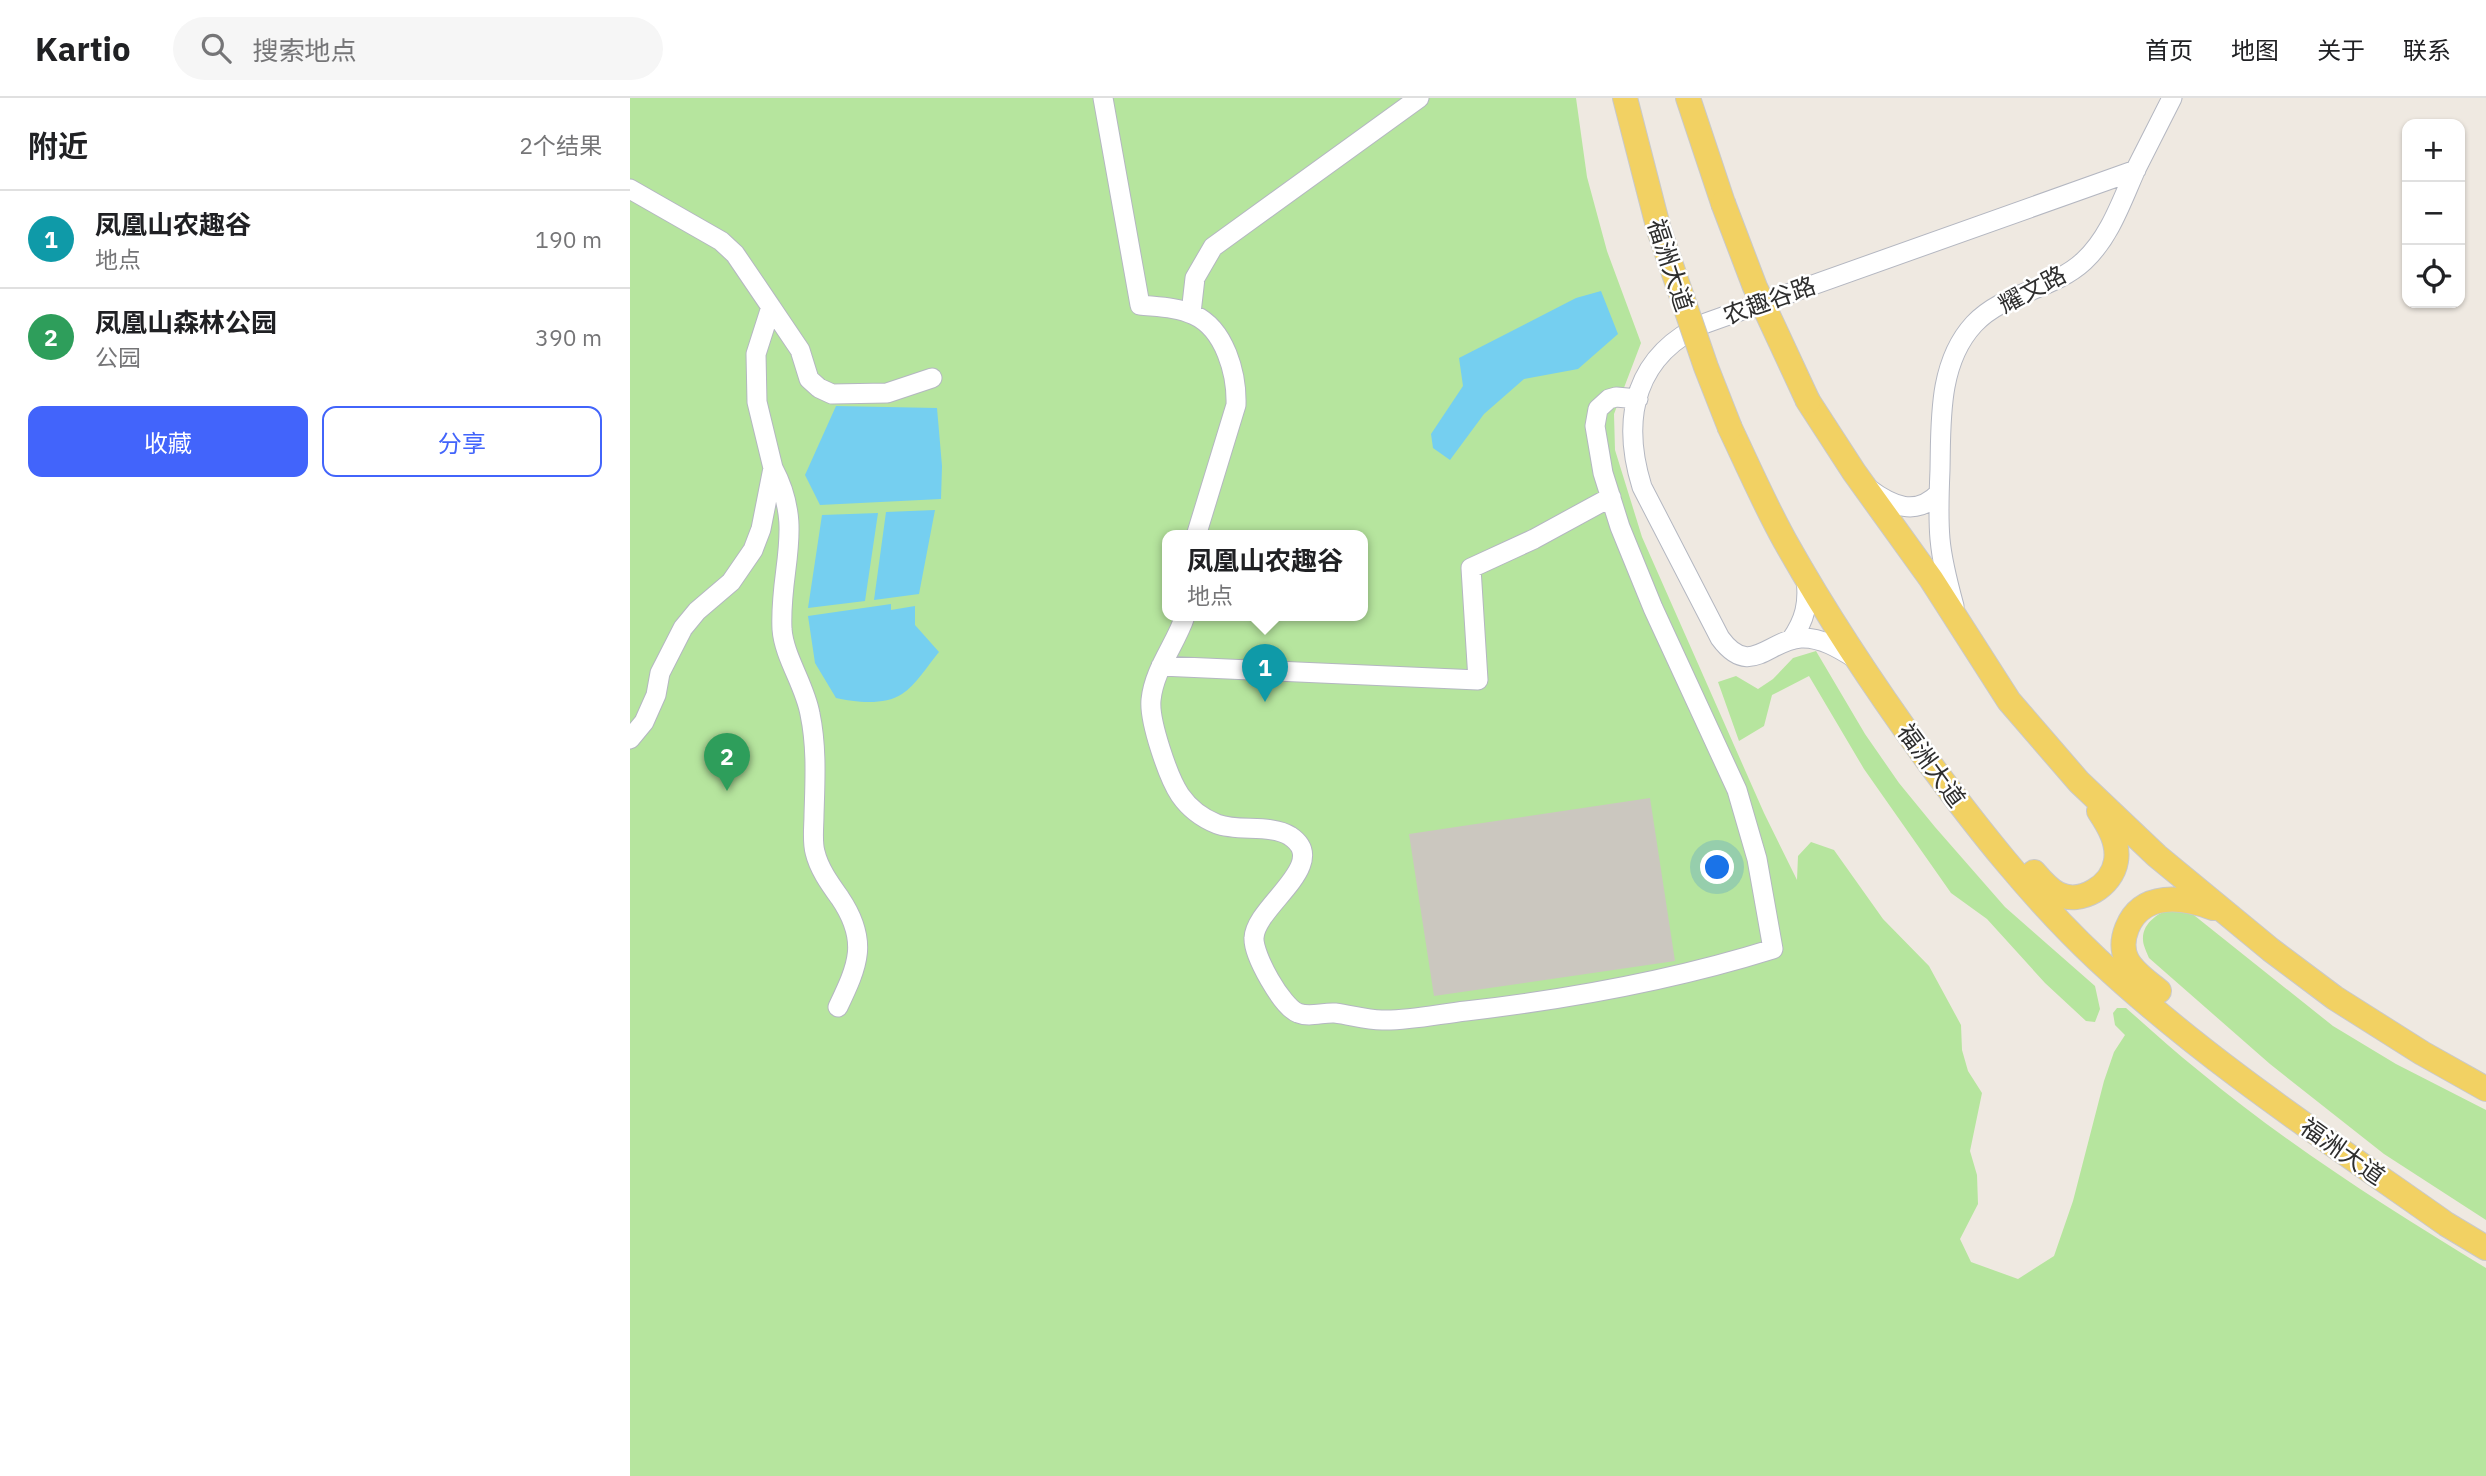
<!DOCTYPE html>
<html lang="zh">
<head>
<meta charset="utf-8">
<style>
	body { margin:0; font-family:"IBM Plex Sans","Noto Sans SC",sans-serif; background:#f6f6f6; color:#202124 }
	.controls { position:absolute; right:21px; top:21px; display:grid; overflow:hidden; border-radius:14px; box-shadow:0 2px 5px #0004 }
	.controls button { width:63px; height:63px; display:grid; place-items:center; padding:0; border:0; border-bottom:2px solid #e0e0e0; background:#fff; color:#202124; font:35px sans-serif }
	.you { position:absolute; left:1088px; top:770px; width:24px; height:24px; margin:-18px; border:5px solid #fff; border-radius:50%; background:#1a73e8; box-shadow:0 0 0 10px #1a73e833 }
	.badge { display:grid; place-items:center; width:46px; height:46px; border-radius:50%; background:#4264fb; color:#fff; font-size:23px; font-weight:700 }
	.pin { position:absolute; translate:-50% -58px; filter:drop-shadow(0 2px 4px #0008) }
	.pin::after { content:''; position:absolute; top:37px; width:24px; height:21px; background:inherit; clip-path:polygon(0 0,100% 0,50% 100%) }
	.popup { position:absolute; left:532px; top:432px; width:206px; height:91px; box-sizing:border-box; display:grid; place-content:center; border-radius:14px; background:#fff; filter:drop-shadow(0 2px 5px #0005); font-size:23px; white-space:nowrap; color:#757577 }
	.popup b { font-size:26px; color:#202124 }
	.popup::after { content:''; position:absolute; left:50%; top:100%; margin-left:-14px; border:14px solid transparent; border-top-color:#fff }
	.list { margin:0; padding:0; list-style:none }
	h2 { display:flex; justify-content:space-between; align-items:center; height:91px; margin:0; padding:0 28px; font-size:30px }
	h2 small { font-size:23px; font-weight:400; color:#757577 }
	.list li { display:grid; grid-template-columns:46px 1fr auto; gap:21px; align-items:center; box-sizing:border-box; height:98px; padding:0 28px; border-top:2px solid #e0e0e0 }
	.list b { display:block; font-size:26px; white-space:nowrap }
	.list p { margin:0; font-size:23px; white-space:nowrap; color:#757577 }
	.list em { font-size:23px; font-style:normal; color:#757577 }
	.actions { display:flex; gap:14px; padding:21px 28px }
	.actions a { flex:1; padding:16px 0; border:2px solid #4264fb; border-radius:14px; text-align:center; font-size:24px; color:#4264fb }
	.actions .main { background:#4264fb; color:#fff }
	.icon { flex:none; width:38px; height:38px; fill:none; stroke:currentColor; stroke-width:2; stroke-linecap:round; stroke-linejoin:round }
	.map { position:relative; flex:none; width:1856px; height:1378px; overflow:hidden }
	header { display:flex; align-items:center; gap:42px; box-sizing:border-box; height:98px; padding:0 35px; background:#fff; border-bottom:2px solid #e0e0e0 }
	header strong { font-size:33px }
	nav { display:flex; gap:38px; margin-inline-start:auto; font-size:24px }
	.search { width:490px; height:63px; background:#f6f6f6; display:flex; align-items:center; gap:18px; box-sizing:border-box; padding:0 24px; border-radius:38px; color:#757577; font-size:26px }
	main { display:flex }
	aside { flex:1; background:#fff }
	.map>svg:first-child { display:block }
	.green { fill:#b6e59e; fill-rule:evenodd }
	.water { fill:#75cff0 }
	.building { fill:#cbc7bf }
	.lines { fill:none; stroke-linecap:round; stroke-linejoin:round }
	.minor-casing { stroke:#b4b7c1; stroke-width:21 }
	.major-casing { stroke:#c9c9c9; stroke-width:26 }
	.minor { stroke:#fff; stroke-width:19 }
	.major { stroke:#f2d163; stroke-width:24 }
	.major-bridge-casing { stroke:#c9c9c9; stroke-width:26; stroke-linecap:butt }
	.major-bridge { stroke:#f2d163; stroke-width:24 }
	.labels { text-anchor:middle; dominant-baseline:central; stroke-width:5; stroke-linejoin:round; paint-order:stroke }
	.street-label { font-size:24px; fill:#2e2e2e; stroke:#fff }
</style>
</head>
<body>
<header>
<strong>Kartio</strong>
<div class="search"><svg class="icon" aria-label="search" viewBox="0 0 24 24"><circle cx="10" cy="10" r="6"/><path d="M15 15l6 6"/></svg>搜索地点</div>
<nav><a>首页</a><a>地图</a><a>关于</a><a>联系</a></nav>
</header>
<main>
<aside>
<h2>附近<small>2个结果</small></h2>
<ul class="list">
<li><span class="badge" style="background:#0f9aa8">1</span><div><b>凤凰山农趣谷</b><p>地点</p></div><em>190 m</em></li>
<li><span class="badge" style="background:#2e9e5b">2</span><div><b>凤凰山森林公园</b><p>公园</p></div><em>390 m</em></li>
</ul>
<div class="actions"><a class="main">收藏</a><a>分享</a></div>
</aside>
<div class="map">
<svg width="1856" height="1378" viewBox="0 0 1856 1378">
	<rect width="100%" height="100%" fill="#efe9e1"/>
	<path class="green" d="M 0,0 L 946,0 L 957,79 L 977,153 L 1011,245 L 984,316 L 985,352 L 1012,439 L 1134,715 L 1167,782 L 1168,758 L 1181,744 L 1204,752 L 1253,821 L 1299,868 L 1331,927 L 1332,952 L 1338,973 L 1352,995 L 1340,1053 L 1347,1077 L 1348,1106 L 1330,1141 L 1341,1164 L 1388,1181 L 1424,1158 L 1443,1103 L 1474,983 L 1484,954 L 1495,937 L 1485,927 L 1483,915 L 1487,910 L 1496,910 C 1520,931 1544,953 1569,973 C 1658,1047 1757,1110 1856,1170 L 1856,1378 L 0,1378 ZM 537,438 L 733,438 L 733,518 L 537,518 Z
		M 1186,553 L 1235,636 L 1269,685 L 1305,729 L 1375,809 L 1465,888 L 1470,911 L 1465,924 L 1456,923 L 1415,885 L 1357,821 L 1321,795 L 1234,671 L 1179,578 L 1142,597 L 1134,628 L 1109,643 L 1088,584 L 1106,578 L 1128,591 L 1143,581 L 1163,560 Z
		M 1545,809 L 1560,814 L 1703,928 L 1766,966 L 1856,1012 L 1856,1122 L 1754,1056 L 1640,966 L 1519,860 C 1517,855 1513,847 1513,842 C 1512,824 1530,814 1545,809 Z"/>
	<path class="water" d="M 971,193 L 988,236 L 948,271 L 894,281 L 854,316 L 820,362 L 803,350 L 801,336 L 833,288 L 829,260 L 946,200 Z
		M 206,308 L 307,310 L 312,368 L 311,401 L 190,407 L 175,377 Z
		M 305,412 L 289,496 L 244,502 L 256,414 Z
		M 248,415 L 235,503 L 178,510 L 192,417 Z
		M 261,506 L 261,512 L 285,508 L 285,527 L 309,554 C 298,567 286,587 272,596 C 254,608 225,604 206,600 L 185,565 L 178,518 Z"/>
	<path class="building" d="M 1020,700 L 1045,863 L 804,898 L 779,736 Z"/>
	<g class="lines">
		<defs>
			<path id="minor" d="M 473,0 L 510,207 C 528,209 547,209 564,217 C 595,231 607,276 606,307 L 566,438
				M 0,91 L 91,143 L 105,156 L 141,209 L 126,256 L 127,304 L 143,370 L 131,431 L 123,452 L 101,484 L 67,513 L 53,530 L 30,575 L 26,597 L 14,624 L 0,641
				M 141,209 L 170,252 L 179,281 L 189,290 L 202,296 L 257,295 L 302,280
				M 561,215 L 565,180 L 583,149 L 789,0
				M 143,370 C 175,430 149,469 152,531 C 154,559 175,587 180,616 C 187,649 185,683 184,717 C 184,728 182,743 185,754 C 189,771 200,786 210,800 C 239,843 228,867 208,909
				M 1239,391 C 1262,408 1286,419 1309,395
				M 1324,508 C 1318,486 1312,464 1310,441 C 1308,418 1309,395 1310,372 C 1311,323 1308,265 1344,226 C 1374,194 1423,192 1454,163 C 1480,139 1492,102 1506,71 C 1518,47 1530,24 1542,0
				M 555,518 C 546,546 524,571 521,602 C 519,623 538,679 550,697 C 559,710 572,720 587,726 C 608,734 641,726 660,738 C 702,766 625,808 624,840 C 623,857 652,909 668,915 C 680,920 693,914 705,915 C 721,917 736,922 752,922 C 779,923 809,916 836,913 C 940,901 1044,882 1143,851 L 1127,761 L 1107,692 L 1023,510 L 990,429 L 973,375 L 965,328 L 968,311 L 979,301 L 986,299 L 1008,301
				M 1161,542 C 1175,522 1179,505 1176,481
				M 1226,561 C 1210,551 1191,539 1171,540 C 1138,542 1120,581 1090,540 L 1012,389 C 990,318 1006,256 1076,225 L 1506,72
				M 531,568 L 848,582 L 841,470 L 904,441 L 981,399"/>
			<path id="major" d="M 995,0 L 1029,132
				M 1058,0 L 1093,105
				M 1178,303 L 1224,374 L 1301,481 L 1379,603 L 1449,684 L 1527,758 L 1641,852 L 1705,900 L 1792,955 L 1856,991
				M 1100,330 C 1118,368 1135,407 1155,443 C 1197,518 1245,590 1295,659 C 1347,730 1403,801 1468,862 C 1574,961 1697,1042 1816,1126 L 1856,1150
				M 1404,774 C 1410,781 1418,791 1428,796 C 1451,807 1482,788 1486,763 C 1489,745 1479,728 1469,713
				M 1529,893 C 1518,884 1504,875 1497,862 C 1492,852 1493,840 1497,830 C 1512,793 1553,799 1583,810"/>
		</defs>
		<use href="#minor" class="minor-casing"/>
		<use href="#major" class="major-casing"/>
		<use href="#minor" class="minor"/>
		<use href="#major" class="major"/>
		<defs>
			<path id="major-bridge" d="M 1093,105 L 1125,189 L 1178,303
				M 1029,132 L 1076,269 L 1100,330"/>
		</defs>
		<use href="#major-bridge" class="major-bridge-casing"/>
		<use href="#major-bridge" class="major-bridge"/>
	</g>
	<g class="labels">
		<g class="street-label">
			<text transform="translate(1041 167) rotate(72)">福洲大道</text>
			<text transform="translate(1402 191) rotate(-28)">耀文路</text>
			<text transform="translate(1139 202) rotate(-20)">农趣谷路</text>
			<text transform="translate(1302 667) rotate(54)">福洲大道</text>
			<text transform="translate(1713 1053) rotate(35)">福洲大道</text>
		</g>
	</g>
</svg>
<div class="controls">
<button>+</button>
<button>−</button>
<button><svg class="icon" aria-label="locate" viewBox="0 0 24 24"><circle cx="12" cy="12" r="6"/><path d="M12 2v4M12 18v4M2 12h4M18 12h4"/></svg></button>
</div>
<div class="you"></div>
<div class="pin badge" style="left:635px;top:604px;background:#0f9aa8">1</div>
<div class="popup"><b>凤凰山农趣谷</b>地点</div>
<div class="pin badge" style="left:97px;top:693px;background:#2e9e5b">2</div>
</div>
</main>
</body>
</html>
